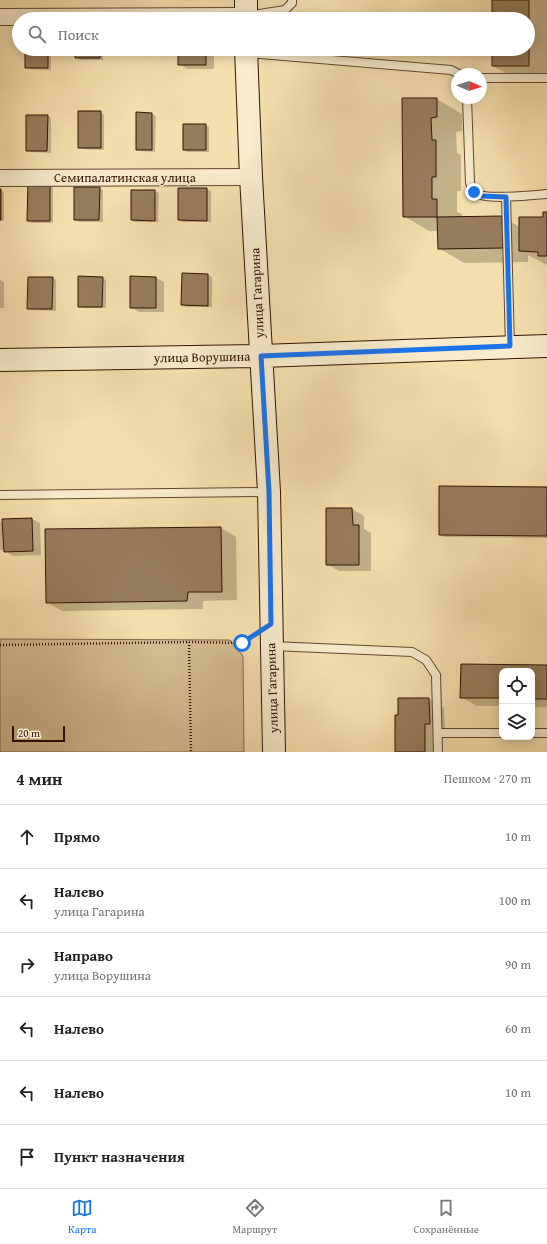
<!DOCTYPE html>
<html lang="ru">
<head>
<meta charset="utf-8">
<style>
	body { margin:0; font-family:"Gentium Book Plus",serif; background:#f6f6f6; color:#202124 }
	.controls { position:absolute; right:12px; bottom:12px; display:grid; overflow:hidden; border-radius:8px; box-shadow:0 2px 10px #0003 }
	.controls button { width:36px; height:36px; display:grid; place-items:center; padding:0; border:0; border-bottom:1px solid #e0e0e0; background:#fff; color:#202124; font:20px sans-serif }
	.compass { position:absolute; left:451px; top:68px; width:36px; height:36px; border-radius:50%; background:#fff; box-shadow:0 2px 10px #0003; rotate:93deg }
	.scale { position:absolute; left:12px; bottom:10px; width:53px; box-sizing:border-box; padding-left:4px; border:2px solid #321203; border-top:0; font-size:11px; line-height:14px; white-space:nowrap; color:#321203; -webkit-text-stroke:3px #f8eaca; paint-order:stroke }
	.stop { position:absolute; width:12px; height:12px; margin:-9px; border:3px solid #1a73e8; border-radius:50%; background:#fff }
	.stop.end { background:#1a73e8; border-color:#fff; box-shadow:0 1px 4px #0008 }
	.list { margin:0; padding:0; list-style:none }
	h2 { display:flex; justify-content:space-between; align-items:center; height:52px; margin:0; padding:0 16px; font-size:17px }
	h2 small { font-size:13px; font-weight:400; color:#757577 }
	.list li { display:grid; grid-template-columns:26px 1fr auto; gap:12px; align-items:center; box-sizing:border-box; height:64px; padding:0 16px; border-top:1px solid #e0e0e0 }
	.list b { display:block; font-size:15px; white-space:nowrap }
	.list p { margin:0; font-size:13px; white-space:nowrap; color:#757577 }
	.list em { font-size:13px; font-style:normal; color:#757577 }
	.icon { flex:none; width:22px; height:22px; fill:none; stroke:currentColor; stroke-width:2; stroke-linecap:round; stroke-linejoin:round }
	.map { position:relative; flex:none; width:547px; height:752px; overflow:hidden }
	.search { position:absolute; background:#fff; box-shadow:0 2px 10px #0003; left:12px; right:12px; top:12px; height:44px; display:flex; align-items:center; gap:10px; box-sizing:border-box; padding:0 14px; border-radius:22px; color:#757577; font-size:15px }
	.sheet { height:436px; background:#fff }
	nav { display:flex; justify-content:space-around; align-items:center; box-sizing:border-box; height:56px; border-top:1px solid #e0e0e0; background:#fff; font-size:11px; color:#757577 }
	nav a { display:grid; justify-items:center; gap:2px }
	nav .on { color:#1a73e8 }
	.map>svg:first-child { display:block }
	.green { fill:#d3bb90; stroke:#82664a }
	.shadow { fill:#0003 }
	.building { fill:#977c5b; stroke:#321203 }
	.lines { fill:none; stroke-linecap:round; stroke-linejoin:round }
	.lane-casing { stroke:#62452e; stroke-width:10 }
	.street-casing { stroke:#62452e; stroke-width:18 }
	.secondary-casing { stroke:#321203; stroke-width:24 }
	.path { stroke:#321203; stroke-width:2.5; stroke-dasharray:1 2; stroke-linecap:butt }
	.lane { stroke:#f8eaca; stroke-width:8 }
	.street { stroke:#f8eaca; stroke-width:16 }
	.secondary { stroke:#f8eaca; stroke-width:22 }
	.route { stroke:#1a73e8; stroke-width:5 }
	.labels { text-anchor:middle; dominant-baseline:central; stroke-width:3; stroke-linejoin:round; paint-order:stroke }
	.street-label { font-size:13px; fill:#321203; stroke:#f8eaca }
</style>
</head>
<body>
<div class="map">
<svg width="547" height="752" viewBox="0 0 547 752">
	<rect width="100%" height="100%" fill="#f4dead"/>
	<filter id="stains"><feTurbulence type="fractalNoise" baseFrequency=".005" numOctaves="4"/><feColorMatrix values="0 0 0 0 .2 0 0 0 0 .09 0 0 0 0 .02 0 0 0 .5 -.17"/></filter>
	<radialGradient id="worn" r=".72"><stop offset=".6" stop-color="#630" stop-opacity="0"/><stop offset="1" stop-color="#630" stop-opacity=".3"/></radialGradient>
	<path class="green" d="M 0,639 L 230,640 L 243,656 L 244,752 L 0,752 Z"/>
	<path class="shadow" d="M 493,0 L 547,0 L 547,77 L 513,77 L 493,66 L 493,49 L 528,49 L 528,19 L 493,19 Z
		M 26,49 L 51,49 L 51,70 L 30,69 L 26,67 Z
		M 76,49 L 103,49 L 103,60 L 80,60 L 76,57 Z
		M 123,49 L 154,49 L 154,56 L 127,56 L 123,54 Z
		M 179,49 L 214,49 L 214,69 L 187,69 L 179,64 Z
		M 403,99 L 437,99 L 462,114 L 462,131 L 456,132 L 457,153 L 461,155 L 461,191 L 457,191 L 457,212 L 462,214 L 462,217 L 502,217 L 520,227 L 544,218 L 547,213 L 547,265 L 528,255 L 528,262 L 464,263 L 439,248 L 438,231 L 429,231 L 404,216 Z
		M 100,112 L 104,115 L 104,150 L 83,149 L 79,147 Z
		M 152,114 L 156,116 L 155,152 L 140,151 L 137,149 Z
		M 48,116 L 51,118 L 51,153 L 31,152 L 27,150 Z
		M 205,125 L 209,127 L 209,152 L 187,152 L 184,150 Z
		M 50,184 L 53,186 L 53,223 L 32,223 L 28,221 Z
		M 99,188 L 103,190 L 103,222 L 79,222 L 75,220 Z
		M 179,189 L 207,189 L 211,191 L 211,222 L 183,222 L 179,220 Z
		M 0,190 L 4,193 L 4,221 L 0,221 Z
		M 155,191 L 159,193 L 158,222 L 135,222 L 132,220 Z
		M 183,274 L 208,275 L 212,277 L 212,307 L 186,307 L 182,305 Z
		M 131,277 L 156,278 L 164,282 L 164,312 L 139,312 L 131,307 Z
		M 53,278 L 56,280 L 56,311 L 32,310 L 28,308 Z
		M 102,278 L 106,280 L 106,308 L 83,308 L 79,306 Z
		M 0,280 L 4,282 L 4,308 L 0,308 Z
		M 547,488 L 547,538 L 444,537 L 440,535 Z
		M 327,509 L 352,509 L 364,516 L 364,529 L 371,533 L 371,571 L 339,571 L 327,564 Z
		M 32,519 L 40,523 L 41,555 L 13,556 L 5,551 L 4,550 L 0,550 L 0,522 L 4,524 Z
		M 221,528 L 236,537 L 237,600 L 203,601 L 203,609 L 62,611 L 47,602 Z
		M 462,665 L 547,666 L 547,707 L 532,707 L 532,671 L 502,671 L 502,706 L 477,706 L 461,697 Z
		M 399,699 L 429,699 L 444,708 L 445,732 L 440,732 L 440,752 L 396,752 L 399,716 Z"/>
	<path class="building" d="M 492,0 L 529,0 L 529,66 L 492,66 L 492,49 L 528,49 L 528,19 L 492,19 Z
		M 25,49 L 48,49 L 48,68 L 25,68 Z
		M 75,49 L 100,49 L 100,58 L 75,58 Z
		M 122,49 L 151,49 L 151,54 L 122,54 Z
		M 178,49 L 206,49 L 206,65 L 178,65 Z
		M 402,98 L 437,98 L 437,117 L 431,118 L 432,140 L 436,140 L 436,177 L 432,177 L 432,199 L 437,199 L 437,217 L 403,217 Z
		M 78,111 L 101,111 L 101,148 L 78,148 Z
		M 136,112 L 152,113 L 152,150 L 136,150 Z
		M 26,115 L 48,115 L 47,151 L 26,151 Z
		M 183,124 L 206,124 L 206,150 L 183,150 Z
		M 28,183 L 50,183 L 50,221 L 27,221 Z
		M 74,187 L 100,187 L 99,220 L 74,220 Z
		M 178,188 L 207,188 L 207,221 L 178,220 Z
		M 0,189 L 1,189 L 1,220 L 0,220 Z
		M 131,190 L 155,190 L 155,221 L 131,220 Z
		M 543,212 L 547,212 L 547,256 L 538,256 L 538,252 L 519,251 L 519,217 L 543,217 Z
		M 502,216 L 503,248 L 438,249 L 437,217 Z
		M 182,273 L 208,274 L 208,306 L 181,305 Z
		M 78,276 L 103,277 L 102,307 L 78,307 Z
		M 130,276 L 156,277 L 156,308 L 130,308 Z
		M 28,277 L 53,277 L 52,309 L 27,309 Z
		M 439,486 L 547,487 L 547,536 L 439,535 Z
		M 326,508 L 352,508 L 353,525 L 359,525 L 359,565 L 326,565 Z
		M 32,518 L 33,551 L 4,552 L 2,519 Z
		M 221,527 L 222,592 L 188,592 L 187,601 L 46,603 L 45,529 Z
		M 461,664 L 547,665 L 547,699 L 532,699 L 532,671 L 502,671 L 502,698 L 460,698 Z
		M 398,698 L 429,698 L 430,724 L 425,724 L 425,752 L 395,752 L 395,715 L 398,715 Z"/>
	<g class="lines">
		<defs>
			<path id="lane" d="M 247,16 L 285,10 L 292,3 L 292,0
				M 247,53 L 451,70 L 459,74
				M 481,78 L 547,78
				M 467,98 L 470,183 C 471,185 472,189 474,192 C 483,201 533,195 547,194
				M 506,197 L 510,346
				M 0,495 L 267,492
				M 272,646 L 412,652 L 426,660 L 436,675 L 438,752
				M 438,733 L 502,733
				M 532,733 L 547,733"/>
			<path id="street" d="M 0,17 L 246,16
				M 0,178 L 251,177"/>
			<path id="secondary" d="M 246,0 L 246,19
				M 246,49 L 251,177 L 269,492 L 274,752
				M 0,360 L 261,356 L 547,346"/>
		</defs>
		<use href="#lane" class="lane-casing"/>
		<use href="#street" class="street-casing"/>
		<use href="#secondary" class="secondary-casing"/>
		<path class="path" d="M 189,642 L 242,643 L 252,636
			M 0,645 L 189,642 L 191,752"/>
		<use href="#lane" class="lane"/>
		<use href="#street" class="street"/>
		<use href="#secondary" class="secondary"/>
	</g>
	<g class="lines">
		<path class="route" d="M 242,643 L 271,624 L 269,492 L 261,356 L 510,346 L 506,197 L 482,196 L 474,192"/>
	</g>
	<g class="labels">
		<g class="street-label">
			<text x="125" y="177">Семипалатинская улица</text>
			<text transform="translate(257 293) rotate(-93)">улица Гагарина</text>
			<text transform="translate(202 357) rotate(-1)">улица Ворушина</text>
			<text transform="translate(272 688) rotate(-92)">улица Гагарина</text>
		</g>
	</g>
	<rect width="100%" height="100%" filter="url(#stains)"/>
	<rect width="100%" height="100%" fill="url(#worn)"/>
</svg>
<div class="controls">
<button><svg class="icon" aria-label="locate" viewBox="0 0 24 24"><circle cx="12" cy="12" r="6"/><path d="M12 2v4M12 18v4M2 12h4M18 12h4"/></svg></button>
<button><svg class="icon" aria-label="layers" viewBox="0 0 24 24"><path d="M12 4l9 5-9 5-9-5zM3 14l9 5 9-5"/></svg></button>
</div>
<svg class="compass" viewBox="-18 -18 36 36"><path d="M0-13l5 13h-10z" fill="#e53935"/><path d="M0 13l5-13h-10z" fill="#757577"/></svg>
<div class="scale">20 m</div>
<div class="stop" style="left:242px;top:643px"></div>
<div class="stop end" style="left:474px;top:192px"></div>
<div class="search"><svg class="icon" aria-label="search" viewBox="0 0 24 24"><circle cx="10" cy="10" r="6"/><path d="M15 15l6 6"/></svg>Поиск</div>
</div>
<section class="sheet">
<h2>4 мин<small>Пешком · 270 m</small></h2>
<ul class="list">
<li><svg class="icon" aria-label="ahead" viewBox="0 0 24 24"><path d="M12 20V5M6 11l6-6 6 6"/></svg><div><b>Прямо</b></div><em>10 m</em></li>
<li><svg class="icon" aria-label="left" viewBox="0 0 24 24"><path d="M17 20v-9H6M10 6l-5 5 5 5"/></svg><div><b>Налево</b><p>улица Гагарина</p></div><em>100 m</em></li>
<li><svg class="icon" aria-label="right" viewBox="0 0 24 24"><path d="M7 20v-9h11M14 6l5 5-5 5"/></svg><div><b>Направо</b><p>улица Ворушина</p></div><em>90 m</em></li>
<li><svg class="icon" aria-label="left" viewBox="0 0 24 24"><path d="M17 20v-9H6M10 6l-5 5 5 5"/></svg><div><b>Налево</b></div><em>60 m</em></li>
<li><svg class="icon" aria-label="left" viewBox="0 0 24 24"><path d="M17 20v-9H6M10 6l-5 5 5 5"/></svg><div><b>Налево</b></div><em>10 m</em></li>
<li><svg class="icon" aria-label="arrive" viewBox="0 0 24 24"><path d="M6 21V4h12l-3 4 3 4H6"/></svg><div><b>Пункт назначения</b></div></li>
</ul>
</section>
<nav>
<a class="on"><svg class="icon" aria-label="map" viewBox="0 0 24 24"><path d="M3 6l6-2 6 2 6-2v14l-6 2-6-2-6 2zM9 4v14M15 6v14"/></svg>Карта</a>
<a><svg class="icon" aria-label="directions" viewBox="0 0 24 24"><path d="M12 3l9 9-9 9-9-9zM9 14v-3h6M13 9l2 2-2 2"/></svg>Маршрут</a>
<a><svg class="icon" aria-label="saved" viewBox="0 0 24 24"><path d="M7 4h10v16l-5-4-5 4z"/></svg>Сохранённые</a>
</nav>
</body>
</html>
